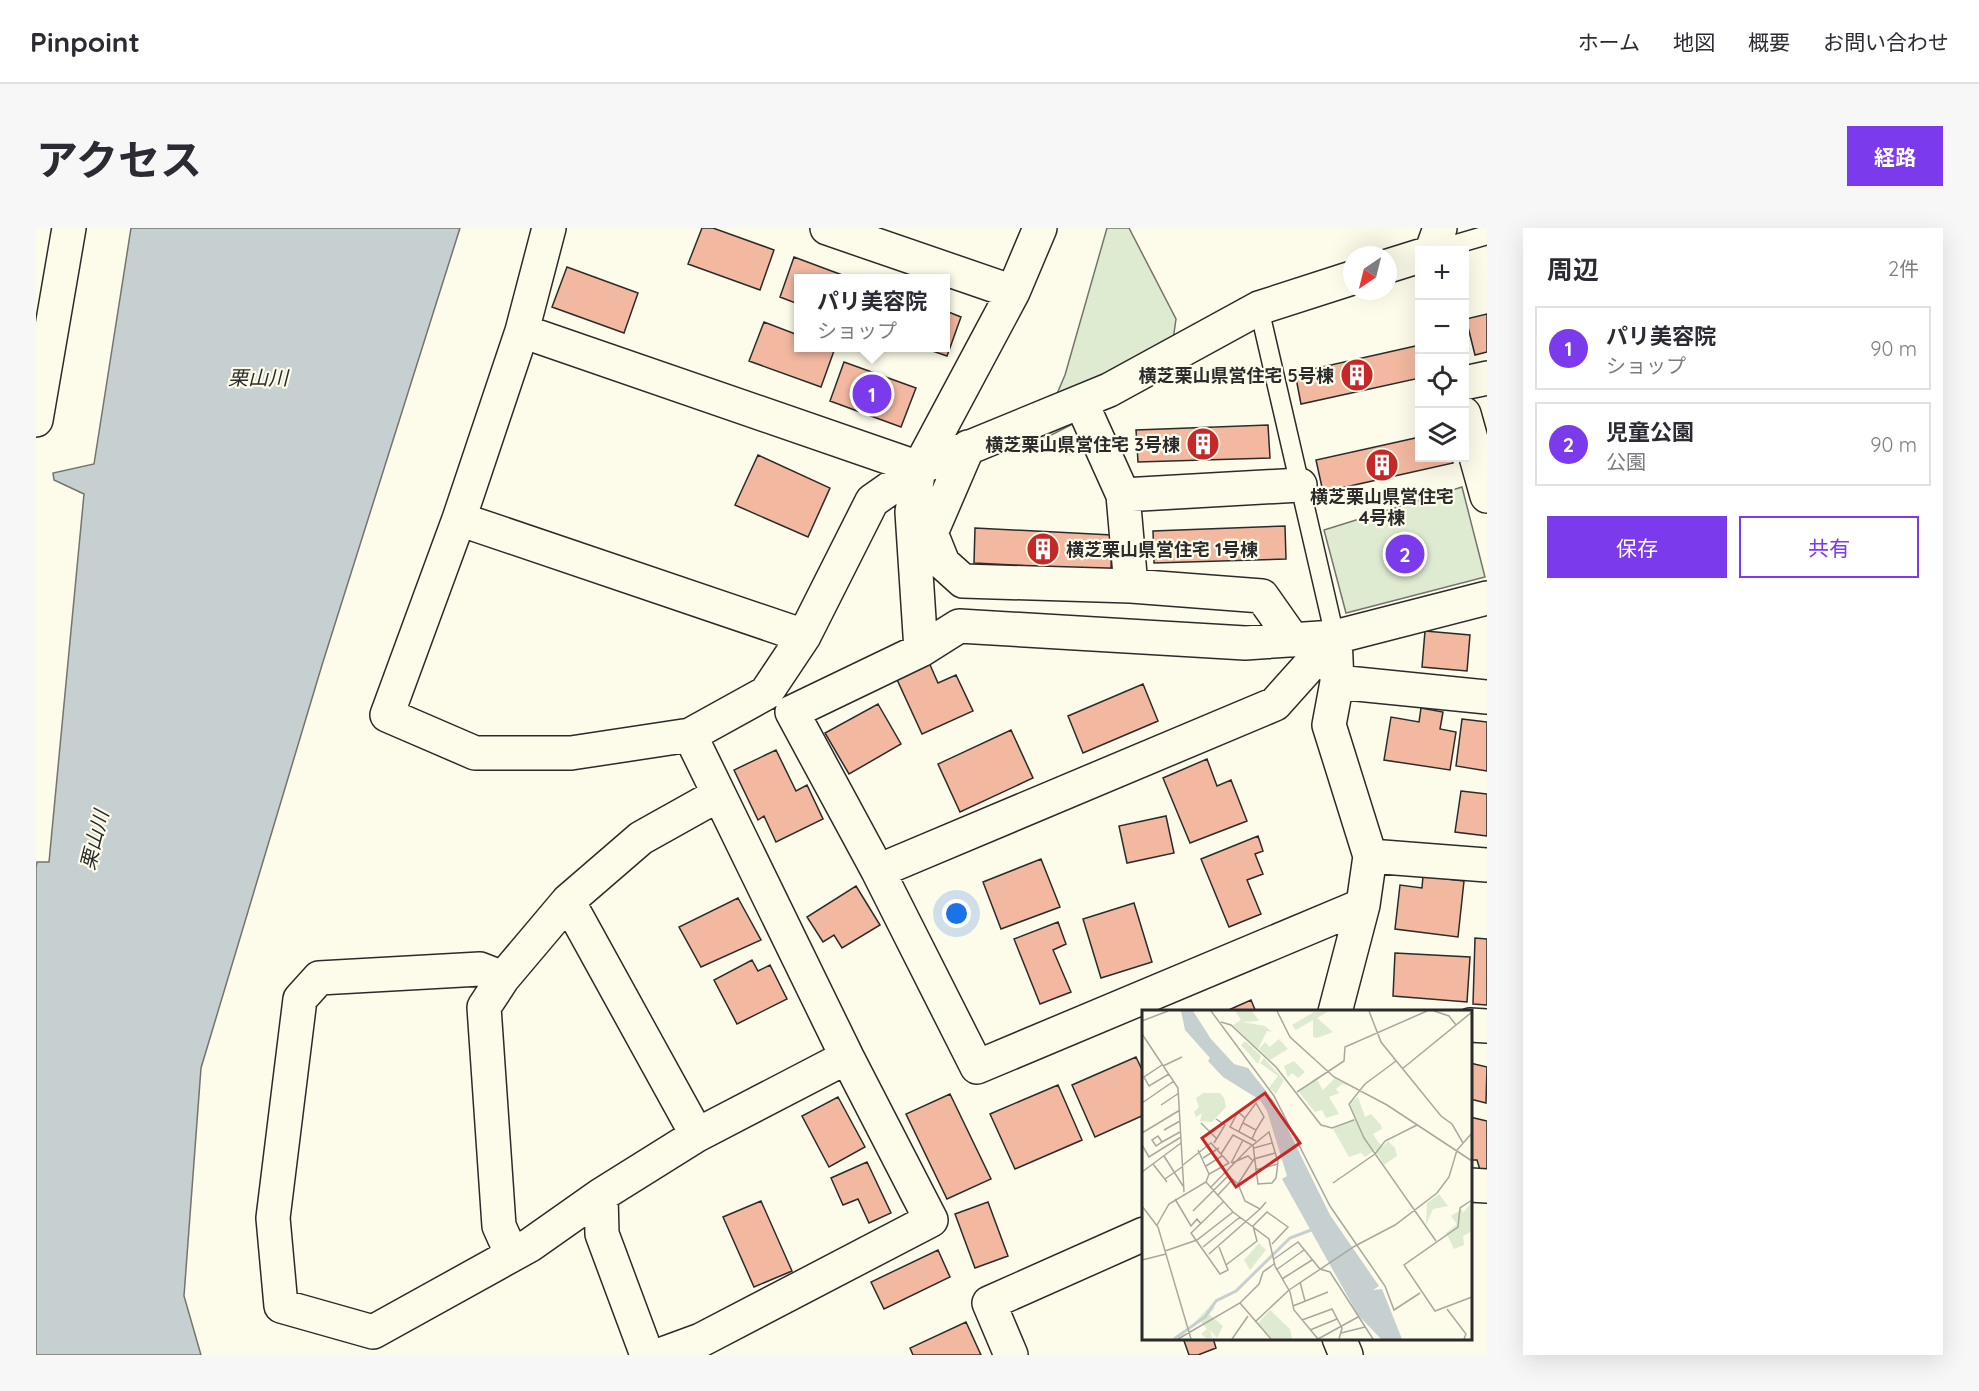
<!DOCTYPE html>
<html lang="ja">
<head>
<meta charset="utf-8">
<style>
	body { margin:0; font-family:Quicksand,"Noto Sans JP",sans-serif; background:#f7f7f7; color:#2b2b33 }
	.controls { position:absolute; right:18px; top:18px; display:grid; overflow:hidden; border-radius:0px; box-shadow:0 6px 24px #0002 }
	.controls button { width:54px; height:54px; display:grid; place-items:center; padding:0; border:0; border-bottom:2px solid #e1e1e2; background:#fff; color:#2b2b33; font:30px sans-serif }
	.compass { position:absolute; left:1307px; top:18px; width:54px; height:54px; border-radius:50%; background:#fff; box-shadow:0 6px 24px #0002; rotate:215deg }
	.you { position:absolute; left:921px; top:686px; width:21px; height:21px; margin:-15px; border:4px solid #fff; border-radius:50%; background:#1a73e8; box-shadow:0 0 0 9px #1a73e833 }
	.badge { display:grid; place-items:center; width:39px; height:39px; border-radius:50%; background:#7c3aed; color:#fff; font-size:20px; font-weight:700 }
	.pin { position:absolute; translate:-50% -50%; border:3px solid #fff; box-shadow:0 2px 6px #0006 }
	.popup { position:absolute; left:758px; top:46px; width:156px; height:78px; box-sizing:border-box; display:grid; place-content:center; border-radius:0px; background:#fff; filter:drop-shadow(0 2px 4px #0005); font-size:20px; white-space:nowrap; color:#7c7c81 }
	.popup b { font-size:22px; color:#2b2b33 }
	.popup::after { content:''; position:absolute; left:50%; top:100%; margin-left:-12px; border:12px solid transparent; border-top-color:#fff }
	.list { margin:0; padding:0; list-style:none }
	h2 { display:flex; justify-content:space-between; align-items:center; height:78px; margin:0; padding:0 24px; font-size:26px }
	h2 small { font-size:20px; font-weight:400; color:#7c7c81 }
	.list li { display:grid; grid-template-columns:39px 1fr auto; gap:18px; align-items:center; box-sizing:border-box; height:84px; margin:0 12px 12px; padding:0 12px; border:2px solid #e1e1e2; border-radius:0px }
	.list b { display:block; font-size:22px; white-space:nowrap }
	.list p { margin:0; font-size:20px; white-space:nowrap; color:#7c7c81 }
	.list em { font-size:20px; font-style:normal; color:#7c7c81 }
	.actions { display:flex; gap:12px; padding:18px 24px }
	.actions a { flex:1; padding:14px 0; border:2px solid #7c3aed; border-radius:0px; text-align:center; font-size:21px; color:#7c3aed }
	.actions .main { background:#7c3aed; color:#fff }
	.icon { flex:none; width:33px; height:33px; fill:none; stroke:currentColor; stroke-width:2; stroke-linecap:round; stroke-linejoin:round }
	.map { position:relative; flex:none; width:1451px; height:1127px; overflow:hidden; border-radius:0px }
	header { display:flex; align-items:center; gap:36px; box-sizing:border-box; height:84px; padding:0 30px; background:#fff; border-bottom:2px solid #e1e1e2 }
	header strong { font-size:28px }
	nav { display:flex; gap:33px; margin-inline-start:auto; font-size:21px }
	.intro { display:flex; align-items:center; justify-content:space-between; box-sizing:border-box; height:144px; padding:0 36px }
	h1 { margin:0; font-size:42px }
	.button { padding:15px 27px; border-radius:0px; background:#7c3aed; color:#fff; font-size:21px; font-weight:700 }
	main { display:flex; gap:36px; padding:0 36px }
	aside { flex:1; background:#fff; border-radius:0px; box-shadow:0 6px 24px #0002 }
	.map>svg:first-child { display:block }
	.green { fill:#deebd1; stroke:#74746e; stroke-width:1.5 }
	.water { fill:#c7d0d0; stroke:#74746e; stroke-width:1.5 }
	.building { fill:#f2b8a0; stroke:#2b2b2b; stroke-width:1.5 }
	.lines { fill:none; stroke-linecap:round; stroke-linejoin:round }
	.service-casing { stroke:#2b2b2b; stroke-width:21 }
	.minor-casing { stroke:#2b2b2b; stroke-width:36 }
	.service { stroke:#fdfbea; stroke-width:18 }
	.minor { stroke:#fdfbea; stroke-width:33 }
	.labels { text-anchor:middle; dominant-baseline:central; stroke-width:4.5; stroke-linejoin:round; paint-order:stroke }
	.poi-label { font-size:18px; font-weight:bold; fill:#2b2b2b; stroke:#fdfbea; text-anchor:end }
	.water-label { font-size:20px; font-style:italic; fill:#2b2b2b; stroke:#fdfbea }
	.inset-river { fill:none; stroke:#c7d0d0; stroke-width:3 }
	.inset-road { fill:none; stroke:#a9a89e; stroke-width:1.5 }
	.view { fill:#c62828; fill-opacity:0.15; stroke:#c62828; stroke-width:3 }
	.inset-edge { fill:none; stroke:#2b2b2b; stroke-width:3 }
</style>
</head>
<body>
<header>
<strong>Pinpoint</strong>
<nav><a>ホーム</a><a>地図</a><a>概要</a><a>お問い合わせ</a></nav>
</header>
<div class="intro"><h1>アクセス</h1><a class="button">経路</a></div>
<main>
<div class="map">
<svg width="1451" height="1127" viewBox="0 0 1451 1127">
	<rect width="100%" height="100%" fill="#fdfbea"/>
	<path class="green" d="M 1071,0 L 1093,0 L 1140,91 L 1132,147 L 1000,215 L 1029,147 Z
		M 1426,259 L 1449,349 L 1310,385 L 1288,302 Z"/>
	<path class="water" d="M 95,0 L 424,0 L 286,437 L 165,840 L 148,1068 L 165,1127 L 0,1127 L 0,639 L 1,634 L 13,634 L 48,266 L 18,252 L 17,245 L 58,236 Z"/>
	<path class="building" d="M 666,0 L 677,0 L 738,22 L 724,62 L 652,36 Z
		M 758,29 L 817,51 L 762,51 L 762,76 L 744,69 Z
		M 531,39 L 602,65 L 588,105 L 516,79 Z
		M 910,83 L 925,89 L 911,128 L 888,120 L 910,120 Z
		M 1451,86 L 1451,124 L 1439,127 L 1430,91 Z
		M 728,94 L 762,107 L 762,120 L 799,120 L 785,159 L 713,133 Z
		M 1384,117 L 1384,150 L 1265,176 L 1259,145 Z
		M 808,134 L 880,160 L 865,199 L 794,173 Z
		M 1232,197 L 1234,230 L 1102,234 L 1100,202 Z
		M 1384,209 L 1384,230 L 1416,230 L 1417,235 L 1287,264 L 1280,232 Z
		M 722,227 L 794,260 L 772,309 L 699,277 Z
		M 1249,298 L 1250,331 L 1118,335 L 1117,303 Z
		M 939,300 L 1076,307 L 1075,342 L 938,335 Z
		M 1389,403 L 1434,407 L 1431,443 L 1386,439 Z
		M 891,430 L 902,455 L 920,447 L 937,483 L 886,506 L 858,445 Z
		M 1107,456 L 1122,493 L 1047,525 L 1032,488 Z
		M 842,476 L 865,516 L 813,546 L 789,505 Z
		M 1385,480 L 1407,484 L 1404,501 L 1420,504 L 1414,542 L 1348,532 L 1355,489 L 1383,494 Z
		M 1426,491 L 1451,494 L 1451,543 L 1420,538 Z
		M 975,502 L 997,550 L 924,584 L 902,536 Z
		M 740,522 L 760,563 L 771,557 L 787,591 L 740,614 L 728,588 L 722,592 L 698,542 Z
		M 1171,531 L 1181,558 L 1195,552 L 1211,593 L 1154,615 L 1127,550 Z
		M 1425,563 L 1451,566 L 1451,608 L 1419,604 Z
		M 1130,588 L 1138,625 L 1091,635 L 1083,598 Z
		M 1222,608 L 1227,623 L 1219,626 L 1227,646 L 1211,652 L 1225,686 L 1193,699 L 1165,631 Z
		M 1005,631 L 1024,679 L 965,701 L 947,654 Z
		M 1387,648 L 1428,653 L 1422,709 L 1359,701 L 1364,657 L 1386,660 Z
		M 820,658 L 844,697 L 806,720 L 798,707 L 787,714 L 771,689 Z
		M 702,670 L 725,712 L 665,739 L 643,699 Z
		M 1098,675 L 1116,734 L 1065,750 L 1047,691 Z
		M 1022,694 L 1030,716 L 1017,722 L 1035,764 L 1004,776 L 978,711 Z
		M 1439,710 L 1451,711 L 1451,777 L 1437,776 Z
		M 1359,725 L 1434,729 L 1431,774 L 1357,768 Z
		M 716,732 L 722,743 L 734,737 L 751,771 L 701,796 L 678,752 Z
		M 1215,772 L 1220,784 L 1188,784 Z
		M 1100,829 L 1108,846 L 1108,887 L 1059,909 L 1036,857 Z
		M 1434,835 L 1451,839 L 1450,875 L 1434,871 Z
		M 1022,857 L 1046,912 L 979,941 L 954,886 Z
		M 914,866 L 955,951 L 911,971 L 870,886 Z
		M 802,869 L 829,919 L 793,939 L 766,888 Z
		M 1434,889 L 1451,893 L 1451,942 L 1444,942 L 1441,932 L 1434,932 Z
		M 831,934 L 855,985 L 833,995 L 822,971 L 807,977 L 795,950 Z
		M 725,973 L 756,1043 L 718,1059 L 687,989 Z
		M 952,974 L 972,1028 L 939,1040 L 919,986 Z
		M 902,1022 L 914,1049 L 848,1081 L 835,1054 Z
		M 930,1094 L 945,1127 L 877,1127 L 874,1120 Z
		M 1147,1110 L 1177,1110 L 1180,1120 L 1162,1127 L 1153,1127 Z"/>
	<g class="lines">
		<defs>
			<path id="service" d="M 1400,22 L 1451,7
				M 1223,80 L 1299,409"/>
			<path id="minor" d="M 513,0 L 486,103 L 423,291 L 351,487 L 439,525 L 535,525 L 654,507 L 730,465 L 768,408 L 836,273 L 883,240 L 977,64 L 1004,0
				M 791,0 L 977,64
				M 1396,22 L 1404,0
				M 1352,38 L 1384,28
				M 486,103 L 883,240 L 1073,162 L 1223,80 L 1316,50
				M 1428,155 L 1451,150
				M 1045,174 L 1087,267 L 1095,358
				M 1428,186 L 1451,268
				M 0,192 L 33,0
				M 932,219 L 895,305 L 907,335 L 927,353 L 1095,358 L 1226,368 L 1257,412
				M 883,240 L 876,284 L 885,422
				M 1087,267 L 1264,257
				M 423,291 L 768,408
				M 1301,454 L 1451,469
				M 1334,628 L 1451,637
				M 842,643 L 1239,476 L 1299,409
				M 532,673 L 467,750 L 444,741 L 283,750 L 264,771 L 237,990 L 245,1078 L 337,1104 L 494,1017 L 565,967
				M 1327,677 L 941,839 L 842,643 L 756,484 L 885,422 L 923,398 L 1209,415 L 1299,409 L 1451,370
				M 467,750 L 448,779 L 463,998 L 476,1027
				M 1299,784 L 1327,677 L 1334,628 L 1293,497 L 1301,454 L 1299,409
				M 1434,797 L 1451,798
				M 661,907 L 532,673 L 605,610 L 682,567
				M 1434,957 L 1451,958
				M 1303,1110 L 1310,1127
				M 611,1127 L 566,1006 L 565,967 L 661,907 L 811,829
				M 624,1127 L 665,1112 L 895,992 L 811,829 L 654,507
				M 975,1127 L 953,1075 L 1108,1006"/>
		</defs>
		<use href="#service" class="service-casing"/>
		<use href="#minor" class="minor-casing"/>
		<use href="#service" class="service"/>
		<use href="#minor" class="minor"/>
	</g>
	<defs>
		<symbol id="building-disc" viewBox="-11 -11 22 22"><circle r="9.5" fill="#c62828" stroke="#fdfbea"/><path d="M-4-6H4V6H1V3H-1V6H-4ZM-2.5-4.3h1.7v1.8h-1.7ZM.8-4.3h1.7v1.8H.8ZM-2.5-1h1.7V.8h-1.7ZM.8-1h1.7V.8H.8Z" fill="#fff"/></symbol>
	</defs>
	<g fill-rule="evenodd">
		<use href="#building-disc" x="1302" y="128" width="38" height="38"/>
		<use href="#building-disc" x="1148" y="197" width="38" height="38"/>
		<use href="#building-disc" x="1327" y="218" width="38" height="38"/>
		<use href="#building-disc" x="988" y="302" width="38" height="38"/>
	</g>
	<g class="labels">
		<g class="poi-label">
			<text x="1298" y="147">横芝栗山県営住宅 5号棟</text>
			<text x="1144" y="216">横芝栗山県営住宅 3号棟</text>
			<text x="1346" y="268" text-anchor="middle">横芝栗山県営住宅<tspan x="1346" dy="21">4号棟</tspan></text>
			<text x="1030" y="321" text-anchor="start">横芝栗山県営住宅 1号棟</text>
		</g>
		<g class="water-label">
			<text x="222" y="149">栗山川</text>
			<text transform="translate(58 612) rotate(-76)">栗山川</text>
		</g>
	</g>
	<g transform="translate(1106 782)">
		<rect width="330" height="330" fill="#fdfbea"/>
		<path d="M 93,1 L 110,1 L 117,11 L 100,12 L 123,16 L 130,22 L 125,21 L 116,39 L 91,15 L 99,10 ZM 187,1 L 175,8 L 191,22 L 175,28 L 171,27 L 171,10 L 154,20 L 150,15 L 172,2 ZM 137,29 L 146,39 L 128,50 L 117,39 L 123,32 L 128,37 ZM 103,31 L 119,46 L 116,54 L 99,35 ZM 122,48 L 142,70 L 134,84 L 127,78 L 136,66 L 118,53 ZM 152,51 L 163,62 L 156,68 L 150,63 L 146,67 L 142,56 ZM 174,68 L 181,80 L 193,68 L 206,76 L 200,74 L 194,79 L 197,83 L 187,87 L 197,104 L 184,108 L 180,100 L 173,102 L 157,82 ZM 61,83 L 78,83 L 82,88 L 84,97 L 70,112 L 58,111 L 60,103 L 54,107 L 52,102 L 57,97 L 54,88 ZM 216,87 L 223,107 L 229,104 L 239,115 L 240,119 L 231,124 L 236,132 L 241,136 L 246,131 L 253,138 L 255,146 L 242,155 L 233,140 L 223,147 L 219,143 L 207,147 L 191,119 L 213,108 L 208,93 ZM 297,184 L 306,196 L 291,199 L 284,215 L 285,193 ZM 329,193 L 330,221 L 321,226 L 322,235 L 312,239 L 304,223 L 315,214 L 309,206 L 320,199 L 321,203 ZM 117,233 L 124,240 L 108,260 L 102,250 ZM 70,294 L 73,298 L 67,304 L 81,316 L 75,328 L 68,320 L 70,327 L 65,329 L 59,324 L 65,319 L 59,312 L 47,318 ZM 128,300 L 148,319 L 150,329 L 130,329 L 116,313 Z" fill="#deebd1"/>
		<path d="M 39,1 L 51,1 L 69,29 L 92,54 L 106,58 L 132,91 L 188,205 L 237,276 L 231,280 L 240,279 L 260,329 L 239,329 L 216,305 L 140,169 L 145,166 L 125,101 L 118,90 L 81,67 L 66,51 L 68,48 L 43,20 Z" fill="#c7d0d0"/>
		<path class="inset-river" d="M 32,329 L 63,307 L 74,291 L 94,281 L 148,228 L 169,220"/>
		<path class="inset-road" d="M 69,1 L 132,86 L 188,196 L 243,276 L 252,300 L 278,283M 135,1 L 148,27 L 192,67 L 245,95 L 330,151M 227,1 L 239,32 L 299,106 L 310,114 L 321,133M 292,1 L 307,6 L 314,15M 0,11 L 26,1M 79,12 L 89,15 L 134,57 L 179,115 L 190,118 L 212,110M 0,24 L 36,78 L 42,182M 254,51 L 223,74 L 207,94 L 222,128 L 294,231M 20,55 L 2,67 L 7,76 L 27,64M 21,56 L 40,47M 260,59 L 330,2M 155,82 L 202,51 L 203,37 L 285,1M 0,93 L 32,71M 19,95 L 37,83M 103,108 L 114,93 L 122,107 L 114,120M 59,113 L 75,129M 101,113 L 114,120 L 110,129M 22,120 L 38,111M 97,121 L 103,108 L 96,102 L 88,117 L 114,131M 127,122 L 136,152 L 134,168 L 130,173 L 116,174 L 111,135 ZM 0,123 L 38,100M 20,132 L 16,126 L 10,130 L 14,136 L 20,132 L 38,122M 72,133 L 83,115 L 74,109M 0,135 L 7,147 L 39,127M 112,138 L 130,133M 56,140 L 67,164M 22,146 L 41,176M 61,148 L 77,138M 89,153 L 101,130M 90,153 L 106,146 L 110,150M 11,154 L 25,172M 41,155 L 69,133 L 87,153M 64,156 L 80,146M 113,160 L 136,154M 0,162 L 39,133M 82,162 L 96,174 L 103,191 L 118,199 L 124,192M 23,169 L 40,157M 64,172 L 91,202 L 127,229 L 133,256 L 148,282 L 152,300 L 176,329M 191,173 L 233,144 L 243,131 L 275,115M 96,174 L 112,149 L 133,143M 68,178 L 110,135 L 91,125 L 79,144M 75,186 L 90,170M 33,189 L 49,216 L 55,209 L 59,214M 330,190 L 318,198 L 316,217 L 262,255 L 293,301 L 330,287M 0,196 L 16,217 L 49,329M 51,201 L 86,166M 15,215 L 27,194 L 64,172 L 67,164 L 87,153M 61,237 L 98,207M 77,237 L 86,260 L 78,264 L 49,223 L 81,192M 23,241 L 55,230 L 91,202M 67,244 L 118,199M 132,249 L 156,232 L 178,259 L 188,262 L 231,329M 0,250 L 24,244M 84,255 L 115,231 L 111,216 L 125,202 L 146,217 L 130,234M 134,260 L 162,240M 140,269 L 170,250M 158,272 L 163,291M 98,293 L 129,329M 151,296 L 186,282M 305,299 L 324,324 L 322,329M 160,310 L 190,299 L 200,318 L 197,329M 113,312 L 147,280 L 213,236 L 253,215 L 295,183 L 307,167 L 315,140 L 330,123M 168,320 L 195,309M 199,323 L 223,317M 36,329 L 98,293 L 117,274 L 121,262 L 132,254M 90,329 L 106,306M 176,329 L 216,307"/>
		<path class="view" d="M 123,83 L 158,133 L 94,177 L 60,128 Z"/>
		<rect width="330" height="330" class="inset-edge"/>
	</g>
</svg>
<div class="controls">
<button>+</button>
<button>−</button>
<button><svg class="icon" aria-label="locate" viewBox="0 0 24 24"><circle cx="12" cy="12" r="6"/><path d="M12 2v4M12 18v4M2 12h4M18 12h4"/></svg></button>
<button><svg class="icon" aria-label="layers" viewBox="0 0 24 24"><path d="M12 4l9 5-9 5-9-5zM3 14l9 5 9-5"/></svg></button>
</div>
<svg class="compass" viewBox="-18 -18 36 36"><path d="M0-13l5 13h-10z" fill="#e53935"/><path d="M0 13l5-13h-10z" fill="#7c7c81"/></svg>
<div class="you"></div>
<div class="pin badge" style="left:836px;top:166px">1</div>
<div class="popup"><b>パリ美容院</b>ショップ</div>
<div class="pin badge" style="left:1369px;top:326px">2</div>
</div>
<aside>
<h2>周辺<small>2件</small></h2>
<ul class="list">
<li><span class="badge">1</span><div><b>パリ美容院</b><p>ショップ</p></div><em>90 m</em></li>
<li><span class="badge">2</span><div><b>児童公園</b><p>公園</p></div><em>90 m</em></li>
</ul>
<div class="actions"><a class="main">保存</a><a>共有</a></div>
</aside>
</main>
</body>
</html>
